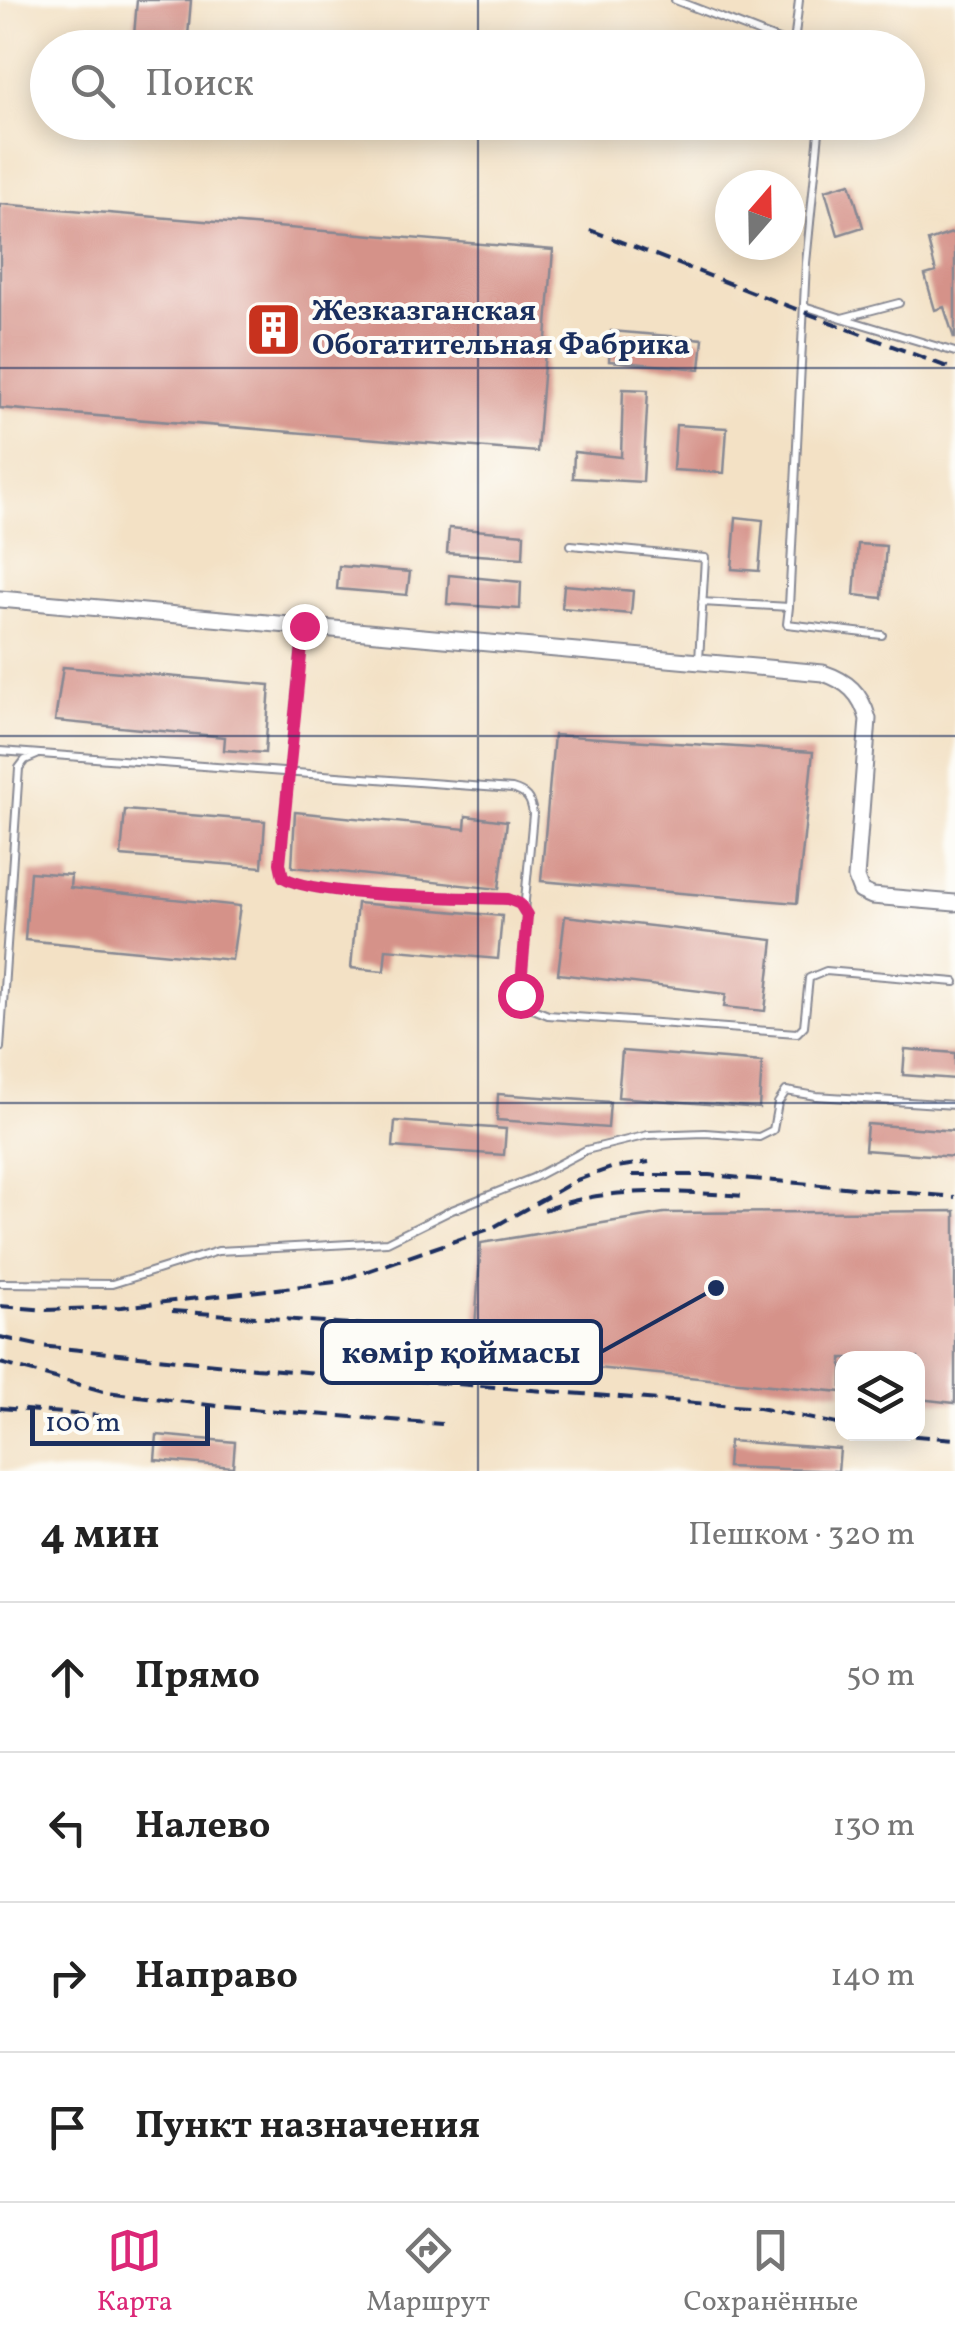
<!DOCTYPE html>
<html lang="ru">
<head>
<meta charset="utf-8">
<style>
	body { margin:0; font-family:Vollkorn,serif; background:#f6f6f6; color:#222 }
	.controls { position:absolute; right:30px; bottom:30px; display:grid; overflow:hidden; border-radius:20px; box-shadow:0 5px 25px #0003 }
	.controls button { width:90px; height:90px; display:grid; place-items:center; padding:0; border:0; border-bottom:2px solid #e0e0e0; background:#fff; color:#222; font:50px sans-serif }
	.compass { position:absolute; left:715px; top:170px; width:90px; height:90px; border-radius:50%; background:#fff; box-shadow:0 5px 25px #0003; rotate:20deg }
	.scale { position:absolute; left:30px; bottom:25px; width:180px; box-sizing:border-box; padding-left:10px; border:5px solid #1b2f5e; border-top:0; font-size:28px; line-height:35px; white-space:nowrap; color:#1b2f5e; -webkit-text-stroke:8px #fdfcf7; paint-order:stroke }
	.stop { position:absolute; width:30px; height:30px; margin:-22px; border:8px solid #db2777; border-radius:50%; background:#fff }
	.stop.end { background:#db2777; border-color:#fff; box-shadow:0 2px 10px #0008 }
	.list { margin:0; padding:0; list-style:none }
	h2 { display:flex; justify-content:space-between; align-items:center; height:130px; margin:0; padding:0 40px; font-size:42px }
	h2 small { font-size:32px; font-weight:400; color:#767676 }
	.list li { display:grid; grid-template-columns:65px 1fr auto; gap:30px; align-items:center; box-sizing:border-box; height:150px; padding:0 40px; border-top:2px solid #e0e0e0 }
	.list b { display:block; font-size:38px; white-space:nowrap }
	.list em { font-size:32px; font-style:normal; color:#767676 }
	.icon { flex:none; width:55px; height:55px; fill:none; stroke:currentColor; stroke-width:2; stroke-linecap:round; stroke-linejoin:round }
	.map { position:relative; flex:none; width:955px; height:1471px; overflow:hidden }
	.search { position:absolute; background:#fff; box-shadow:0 5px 25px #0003; left:30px; right:30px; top:30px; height:110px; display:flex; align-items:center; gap:25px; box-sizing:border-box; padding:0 35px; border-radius:55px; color:#767676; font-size:38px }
	.sheet { height:730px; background:#fff }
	nav { display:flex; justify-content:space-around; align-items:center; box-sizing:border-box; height:140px; border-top:2px solid #e0e0e0; background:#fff; font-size:28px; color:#767676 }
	nav a { display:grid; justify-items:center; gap:5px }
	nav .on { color:#db2777 }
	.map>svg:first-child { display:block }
	.building { fill:#d59289 }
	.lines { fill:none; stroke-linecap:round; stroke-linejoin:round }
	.service-casing { stroke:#878892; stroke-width:10 }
	.tertiary-casing { stroke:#878892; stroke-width:19 }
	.service { stroke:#fff; stroke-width:6 }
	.tertiary { stroke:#fff; stroke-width:15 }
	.rail { stroke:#1b2f5e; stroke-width:4; stroke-dasharray:15 8; stroke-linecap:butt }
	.route { stroke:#db2777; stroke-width:12 }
	.grid { fill:none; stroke:#1b2f5e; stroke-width:2.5; stroke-opacity:0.55 }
	.labels { text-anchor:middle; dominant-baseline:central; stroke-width:8; stroke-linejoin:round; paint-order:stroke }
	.poi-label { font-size:30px; font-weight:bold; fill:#1b2f5e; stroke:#fdfcf7; text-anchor:start }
	.leader { fill:none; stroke:#1b2f5e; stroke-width:4 }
	.callout-dot { fill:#1b2f5e; stroke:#fdfcf7; stroke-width:4 }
	.callout { fill:#fdfcf7; stroke:#1b2f5e; stroke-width:4 }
	.callout-label { font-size:32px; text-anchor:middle; font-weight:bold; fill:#1b2f5e }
</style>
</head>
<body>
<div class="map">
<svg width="955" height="1471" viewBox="0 0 955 1471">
	<rect width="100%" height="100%" fill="#fdfcf7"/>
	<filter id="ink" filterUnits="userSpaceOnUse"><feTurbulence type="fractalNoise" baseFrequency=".01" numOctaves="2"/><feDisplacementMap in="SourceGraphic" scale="20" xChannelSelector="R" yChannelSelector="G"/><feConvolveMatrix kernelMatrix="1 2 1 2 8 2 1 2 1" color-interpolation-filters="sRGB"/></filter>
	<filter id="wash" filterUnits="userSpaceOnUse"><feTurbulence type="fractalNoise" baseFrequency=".0048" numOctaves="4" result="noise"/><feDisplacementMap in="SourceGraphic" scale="40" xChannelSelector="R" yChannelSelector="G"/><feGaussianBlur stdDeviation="2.25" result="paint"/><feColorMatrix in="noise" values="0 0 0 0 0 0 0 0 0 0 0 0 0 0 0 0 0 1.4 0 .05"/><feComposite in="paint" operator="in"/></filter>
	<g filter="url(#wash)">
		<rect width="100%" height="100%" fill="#f3e1c5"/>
		<g id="blocks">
			<path class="building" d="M 137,0 L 191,0 L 187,48 L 133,48 Z
				M 850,183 L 863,227 L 838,235 L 825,190 Z
				M 0,204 L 553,250 L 537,452 L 0,408 Z
				M 955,232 L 955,338 L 954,338 L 944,307 L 935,310 L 925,275 L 936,272 L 928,241 Z
				M 611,331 L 703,339 L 700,369 L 609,361 Z
				M 623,389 L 648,390 L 643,482 L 573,478 L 574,452 L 621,457 Z
				M 676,425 L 727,428 L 724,473 L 673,470 Z
				M 736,517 L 763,520 L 759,571 L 732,569 Z
				M 449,528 L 524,534 L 523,558 L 447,553 Z
				M 858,544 L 886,546 L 882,598 L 854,595 Z
				M 339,566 L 410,572 L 407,595 L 337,589 Z
				M 449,575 L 521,582 L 520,609 L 447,604 Z
				M 564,585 L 633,591 L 631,614 L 562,608 Z
				M 63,667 L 270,685 L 265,753 L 224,750 L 225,737 L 55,721 Z
				M 554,735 L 813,752 L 797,903 L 541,881 Z
				M 125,810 L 265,821 L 262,867 L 121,856 Z
				M 295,812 L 465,829 L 466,816 L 507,821 L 499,889 L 292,867 Z
				M 30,872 L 71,875 L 70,888 L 240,906 L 232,960 L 25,940 Z
				M 357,903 L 502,916 L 498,959 L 386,949 L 384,971 L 351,968 Z
				M 565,916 L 773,940 L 765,1011 L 724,1007 L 726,994 L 558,974 Z
				M 905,1049 L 955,1053 L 955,1079 L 903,1075 Z
				M 622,1051 L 762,1062 L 759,1108 L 618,1097 Z
				M 498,1094 L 610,1102 L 608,1128 L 497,1120 Z
				M 395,1121 L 506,1129 L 504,1155 L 393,1147 Z
				M 867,1124 L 955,1131 L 955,1157 L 865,1150 Z
				M 955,1211 L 955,1403 L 918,1399 L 918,1358 L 842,1358 L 842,1392 L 473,1356 L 481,1243 L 664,1213 Z
				M 157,1435 L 235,1442 L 233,1467 L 155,1460 Z
				M 729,1441 L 840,1449 L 838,1471 L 727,1467 Z"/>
		</g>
	</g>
	<g filter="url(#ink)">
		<use href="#blocks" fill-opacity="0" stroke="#878892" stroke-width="2.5"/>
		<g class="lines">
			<defs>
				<path id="service" d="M 675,0 L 799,48
					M 794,44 L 799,0
					M 804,306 L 842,318 L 899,303
					M 842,318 L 955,352
					M 571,545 L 705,558 L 699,660
					M 702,602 L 789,607 L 787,624 L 882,635
					M 789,607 L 806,263 L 820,122
					M 303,627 L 280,863 L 283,877 C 315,898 463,897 508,899 L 520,904 L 527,915 L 520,995 L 528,1007 L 548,1015 L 797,1033 L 804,1026 L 809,978 L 826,971 L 955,982
					M 0,751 L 512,789 C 526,793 531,798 533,814 L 524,911
					M 0,1048 L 19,768 L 25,760 L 37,755
					M 0,1283 L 112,1284 L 218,1251 L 387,1242 L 452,1210 L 533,1178 L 586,1150 L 648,1135 L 705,1133 L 759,1137 L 773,1130 L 778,1103 L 786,1091 L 816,1096 L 955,1105"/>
				<path id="tertiary" d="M 0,599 L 823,673 C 847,681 861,693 868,719 L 856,878 L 861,891 L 872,896 L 955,903"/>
			</defs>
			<use href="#service" class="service-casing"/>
			<use href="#tertiary" class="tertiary-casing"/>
			<use href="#service" class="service"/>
			<use href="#tertiary" class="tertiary"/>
			<path class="rail" d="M 590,230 L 955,370
				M 632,1175 L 709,1175 L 955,1197
				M 544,1210 C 609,1185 677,1192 745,1196
				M 0,1306 L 46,1310 L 122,1307 L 336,1282 L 492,1228 L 577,1180 L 611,1168 L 649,1162
				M 172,1311 L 475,1333
				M 0,1337 L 41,1346 L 255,1368 L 759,1408 L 842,1425
				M 0,1363 L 107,1392 L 225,1407 L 442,1424
				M 0,1408 L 101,1416
				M 891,1434 L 955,1439"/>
		</g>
	</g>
	<g class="lines" filter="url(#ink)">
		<path class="route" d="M 304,626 L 280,863 L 283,877 C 316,898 462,897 508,899 L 520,904 L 527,915 L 520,995"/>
	</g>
	<path class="grid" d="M 478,0 L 478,48M 478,122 L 478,1471M 0,368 L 955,368M 0,736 L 955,736M 0,1103 L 955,1103"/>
	<defs>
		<symbol id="building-square" viewBox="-11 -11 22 22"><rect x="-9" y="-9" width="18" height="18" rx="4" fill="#c8321e" stroke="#fdfcf7"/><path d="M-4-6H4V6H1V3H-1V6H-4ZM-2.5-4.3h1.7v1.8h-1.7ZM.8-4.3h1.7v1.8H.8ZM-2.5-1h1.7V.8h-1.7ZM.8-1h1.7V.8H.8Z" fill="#fff"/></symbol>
	</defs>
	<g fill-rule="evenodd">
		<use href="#building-square" x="242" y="298" width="63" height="63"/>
	</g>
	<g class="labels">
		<g class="poi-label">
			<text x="312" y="312">Жезказганская<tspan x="312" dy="34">Обогатительная Фабрика</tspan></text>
		</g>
	</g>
	<path class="leader" d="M716 1288L601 1352"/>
	<circle class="callout-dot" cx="716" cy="1288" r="10"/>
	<rect class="callout" x="322" y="1321" width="279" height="62" rx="10"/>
	<g class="callout-label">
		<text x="461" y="1363">көмір қоймасы</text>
	</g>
</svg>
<div class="controls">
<button><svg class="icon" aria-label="layers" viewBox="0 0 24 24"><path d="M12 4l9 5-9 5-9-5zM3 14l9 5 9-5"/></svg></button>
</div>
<svg class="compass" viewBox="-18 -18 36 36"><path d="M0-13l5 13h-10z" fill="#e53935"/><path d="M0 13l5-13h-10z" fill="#767676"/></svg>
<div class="scale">100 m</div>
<div class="stop" style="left:520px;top:995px"></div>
<div class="stop end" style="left:304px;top:626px"></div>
<div class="search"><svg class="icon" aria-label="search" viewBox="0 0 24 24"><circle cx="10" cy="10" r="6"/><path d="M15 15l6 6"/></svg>Поиск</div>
</div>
<section class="sheet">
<h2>4 мин<small>Пешком · 320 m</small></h2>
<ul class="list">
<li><svg class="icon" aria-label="ahead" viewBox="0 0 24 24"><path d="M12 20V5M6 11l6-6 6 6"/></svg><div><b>Прямо</b></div><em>50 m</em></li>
<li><svg class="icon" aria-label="left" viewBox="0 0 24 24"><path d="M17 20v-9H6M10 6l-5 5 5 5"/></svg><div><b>Налево</b></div><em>130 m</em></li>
<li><svg class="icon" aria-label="right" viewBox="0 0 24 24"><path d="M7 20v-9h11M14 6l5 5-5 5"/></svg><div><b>Направо</b></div><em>140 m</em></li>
<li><svg class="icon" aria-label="arrive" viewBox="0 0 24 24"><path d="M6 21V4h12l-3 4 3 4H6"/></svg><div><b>Пункт назначения</b></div></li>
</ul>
</section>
<nav>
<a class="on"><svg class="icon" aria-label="map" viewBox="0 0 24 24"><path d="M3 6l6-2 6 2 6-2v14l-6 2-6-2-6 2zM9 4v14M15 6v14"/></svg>Карта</a>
<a><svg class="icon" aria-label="directions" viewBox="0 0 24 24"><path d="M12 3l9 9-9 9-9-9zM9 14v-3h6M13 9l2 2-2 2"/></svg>Маршрут</a>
<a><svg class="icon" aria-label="saved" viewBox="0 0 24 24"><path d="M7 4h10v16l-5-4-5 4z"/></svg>Сохранённые</a>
</nav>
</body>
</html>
